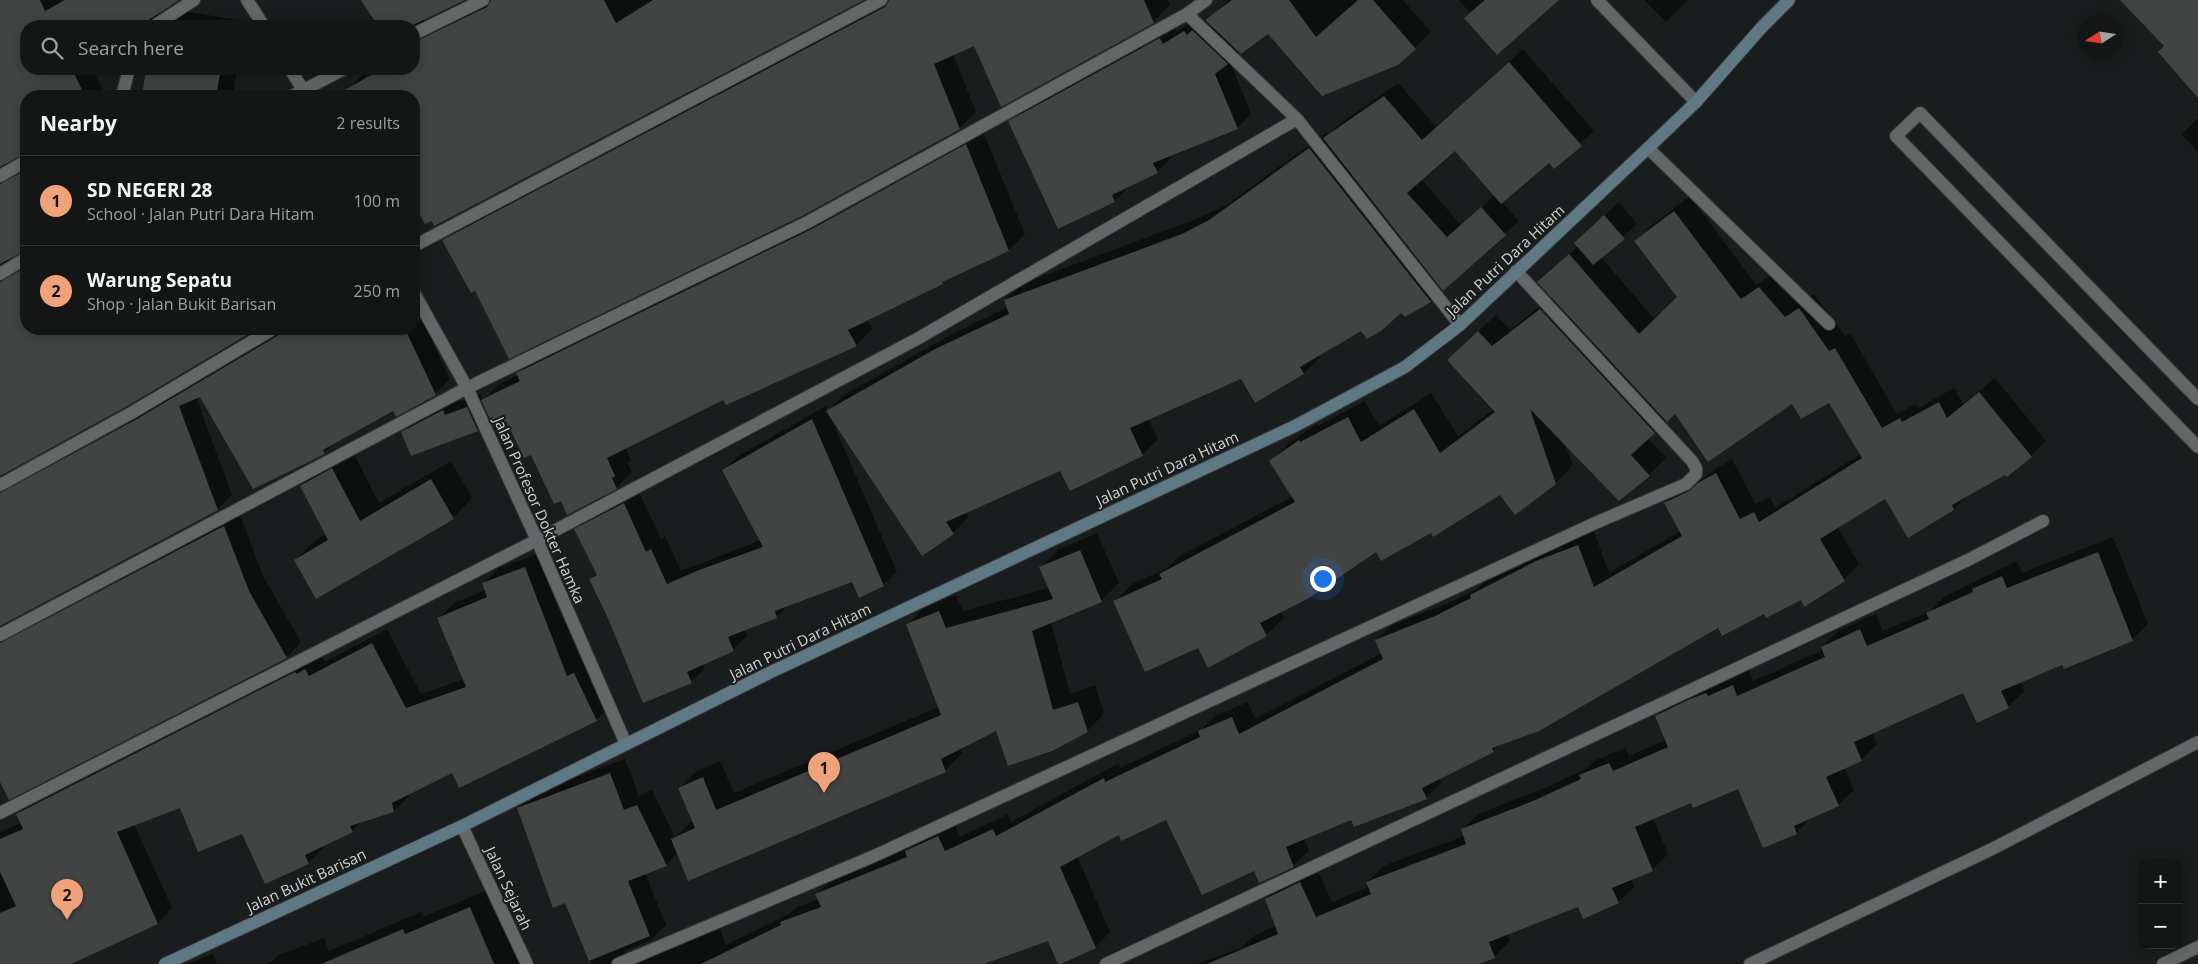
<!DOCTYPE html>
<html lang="en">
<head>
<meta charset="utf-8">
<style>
	body { margin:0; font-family:"Open Sans",sans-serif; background:#1d1f1f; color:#f1f3f6 }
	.controls { position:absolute; right:15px; bottom:15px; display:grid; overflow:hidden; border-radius:10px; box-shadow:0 2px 12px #0003 }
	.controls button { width:45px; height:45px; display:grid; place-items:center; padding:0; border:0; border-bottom:1px solid #333535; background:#141616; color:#f1f3f6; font:25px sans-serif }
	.compass { position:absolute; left:2078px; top:15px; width:45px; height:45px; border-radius:50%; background:#141616; box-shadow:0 2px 12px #0003; rotate:258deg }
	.you { position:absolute; left:1322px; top:578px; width:18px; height:18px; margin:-12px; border:4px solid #fff; border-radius:50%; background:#1a73e8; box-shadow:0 0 0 8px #1a73e833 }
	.badge { display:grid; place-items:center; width:32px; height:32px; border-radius:50%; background:#f0a27a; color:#111; font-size:16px; font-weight:700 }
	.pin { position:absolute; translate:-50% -41px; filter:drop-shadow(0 1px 2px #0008) }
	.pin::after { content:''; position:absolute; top:26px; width:18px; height:15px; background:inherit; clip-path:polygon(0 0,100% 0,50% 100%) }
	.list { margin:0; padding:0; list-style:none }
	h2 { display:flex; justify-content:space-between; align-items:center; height:65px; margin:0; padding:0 20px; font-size:21px }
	h2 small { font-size:16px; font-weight:400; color:#9d9fa1 }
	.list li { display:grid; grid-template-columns:32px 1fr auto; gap:15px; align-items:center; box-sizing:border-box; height:90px; padding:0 20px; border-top:1px solid #333535 }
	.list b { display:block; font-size:19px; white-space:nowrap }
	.list p { margin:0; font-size:16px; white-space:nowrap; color:#9d9fa1 }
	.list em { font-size:16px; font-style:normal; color:#9d9fa1 }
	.icon { flex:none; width:28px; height:28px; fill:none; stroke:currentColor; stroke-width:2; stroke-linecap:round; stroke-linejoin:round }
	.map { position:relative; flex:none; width:2198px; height:964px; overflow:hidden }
	.search { position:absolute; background:#141616; box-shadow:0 2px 12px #0003; left:20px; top:20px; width:400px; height:55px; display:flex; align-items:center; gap:12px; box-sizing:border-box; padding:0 18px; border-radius:20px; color:#9d9fa1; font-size:19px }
	.panel { position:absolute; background:#141616; box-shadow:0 2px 12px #0003; left:20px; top:90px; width:400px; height:245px; border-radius:20px }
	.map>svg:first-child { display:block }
	.shadow { fill:#0007; fill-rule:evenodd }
	.building { fill:#414443 }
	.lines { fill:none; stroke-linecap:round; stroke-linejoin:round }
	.street-casing { stroke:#363838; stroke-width:14 }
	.secondary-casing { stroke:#363838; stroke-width:14 }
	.street { stroke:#636767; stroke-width:12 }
	.secondary { stroke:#5e7984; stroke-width:12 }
	.labels { text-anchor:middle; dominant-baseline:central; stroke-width:4; stroke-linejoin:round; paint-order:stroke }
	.street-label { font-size:15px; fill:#d1d2d2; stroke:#1a1d1d }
</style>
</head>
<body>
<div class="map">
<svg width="2198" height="964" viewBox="0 0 2198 964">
	<rect width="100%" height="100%" fill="#1a1d1d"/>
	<path class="shadow" d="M 0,0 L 177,0 L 157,13 L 159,13 L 146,26 L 26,26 L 26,69 L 93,69 L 106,96 L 26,96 L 26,153 L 22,153 L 8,161 L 8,166 L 26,165 L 26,250 L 22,250 L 8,259 L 8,264 L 26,263 L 26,329 L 255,329 L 128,404 L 7,471 L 8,475 L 153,405 L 281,329 L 414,329 L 414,293 L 421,316 L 450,379 L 435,394 L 394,409 L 334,443 L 324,453 L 200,395 L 196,397 L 232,495 L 218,509 L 7,621 L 7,623 L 11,628 L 239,512 L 263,576 L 301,642 L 287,657 L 9,798 L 0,779 Z
		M 363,0 L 462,0 L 423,19 L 430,26 L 486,0 L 861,0 L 426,223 L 414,201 L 414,185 L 418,181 L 414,174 L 414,96 L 352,96 L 348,90 L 364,73 L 372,69 L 414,69 L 414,26 L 380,26 Z
		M 886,0 L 1167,0 L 1170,5 L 1153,22 L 974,45 L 953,54 L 976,112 L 960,128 L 475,289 L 444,241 L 460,224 Z
		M 1229,0 L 1403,0 L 1431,32 L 1415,48 L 1268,32 L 1239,51 L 1230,61 L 1251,114 L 1237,128 L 1170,155 L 1171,158 L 1157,172 L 1129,187 L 1115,201 L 1058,227 L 1010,122 L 1024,108 L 1174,25 L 1177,31 L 1199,18 L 1201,22 L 1207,17 L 1209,19 Z
		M 1458,0 L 1557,0 L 1471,13 Z
		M 1644,0 L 1688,0 L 1666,22 Z
		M 183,11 L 245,21 L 244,26 L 161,26 Z
		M 1523,49 L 1594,131 L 1554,167 L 1549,161 L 1502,202 L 1519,221 L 1430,301 L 1405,316 L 1401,311 L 1361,330 L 1318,355 L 1320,358 L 1304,373 L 1255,401 L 1242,378 L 1148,419 L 1158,439 L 1142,455 L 1061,469 L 966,512 L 969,517 L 953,533 L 831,418 L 897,572 L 883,585 L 853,580 L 789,604 L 777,617 L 744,629 L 747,636 L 733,650 L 703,663 L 705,668 L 691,682 L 608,616 L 590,579 L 597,573 L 576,530 L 590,516 L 638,490 L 661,539 L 665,536 L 681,571 L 761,540 L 724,470 L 738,456 L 826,406 L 828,411 L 844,395 L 952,334 L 1008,307 L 1005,300 L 1021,284 L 1199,218 L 1226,205 L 1326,133 L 1328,135 L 1338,125 L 1398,83 L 1436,127 ZM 1455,149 L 1495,195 L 1461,225 L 1421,179 Z
		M 147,69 L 237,69 L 233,96 L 143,96 Z
		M 2198,118 L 2198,153 L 2182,134 Z
		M 982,129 L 1025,234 L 1009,250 L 948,277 L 942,283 L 867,320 L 872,329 L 857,345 L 726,403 L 724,399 L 625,447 L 631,460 L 627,463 L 632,472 L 616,488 L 561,500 L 532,453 L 507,419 L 491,417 L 477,430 L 403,432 L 417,418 L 457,397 L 459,402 L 481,394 L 483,400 L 499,384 L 518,375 L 533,358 Z
		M 1690,196 L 1756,285 L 1775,272 L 1801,303 L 1814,294 L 1845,336 L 1850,333 L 1897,414 L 1915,404 L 1918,408 L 1954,388 L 1963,404 L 1995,378 L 2046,441 L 2031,456 L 1969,494 L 1954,509 L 1908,536 L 1886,497 L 1837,527 L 1859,564 L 1844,580 L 1802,598 L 1718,626 L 1502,743 L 1493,751 L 1439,778 L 1441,783 L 1426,798 L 1352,818 L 1304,838 L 1309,851 L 1293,866 L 1254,869 L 1167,818 L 1119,834 L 1077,856 L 1110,932 L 1095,947 L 1048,939 L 980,964 L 592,964 L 566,902 L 518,808 L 533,793 L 625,759 L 639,796 L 652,790 L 675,837 L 693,820 L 679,788 L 697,771 L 720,761 L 734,793 L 939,707 L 907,625 L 924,608 L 956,595 L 963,611 L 1049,588 L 1041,567 L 1058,550 L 1097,533 L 1119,583 L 1101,601 L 1051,622 L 1070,694 L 1095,685 L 1104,714 L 1087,731 L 996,729 L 960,747 L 962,753 L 945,771 L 678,853 L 666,865 L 645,873 L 666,925 L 651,940 L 625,951 L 629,956 L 674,946 L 720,929 L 726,945 L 789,914 L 797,907 L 819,899 L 817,894 L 832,879 L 910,848 L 921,836 L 953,821 L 960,837 L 1008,814 L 1011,822 L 1119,763 L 1120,768 L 1201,730 L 1215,716 L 1248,702 L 1255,719 L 1382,653 L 1376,640 L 1392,625 L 1451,602 L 1477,589 L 1486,580 L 1552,546 L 1594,531 L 1609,573 L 1681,531 L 1665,503 L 1680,488 L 1706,477 L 1715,469 L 1732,459 L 1755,504 L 1770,497 L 1775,508 L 1861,454 L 1829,401 L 1793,402 L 1675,413 L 1648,438 L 1666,458 L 1649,475 L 1565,444 L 1573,465 L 1556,483 L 1515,513 L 1500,494 L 1431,531 L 1377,551 L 1280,611 L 1284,618 L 1266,635 L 1198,646 L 1115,601 L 1132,584 L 1167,568 L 1178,557 L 1293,496 L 1271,461 L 1288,444 L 1317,424 L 1318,426 L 1365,401 L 1379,426 L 1431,393 L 1458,436 L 1494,409 L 1466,342 L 1496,315 L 1510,330 L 1552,297 L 1539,282 L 1578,246 L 1590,229 L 1619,202 L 1637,224 L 1601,257 L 1654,319 L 1679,297 L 1636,241 L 1651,226 Z
		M 352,450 L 379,503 L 451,461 L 472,498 L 453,518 L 295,560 L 315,541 L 326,534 L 301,486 L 320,467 Z
		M 2113,537 L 2148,624 L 2132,640 L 2063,663 L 2020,682 L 2024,691 L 2008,707 L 1964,692 L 1872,732 L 1877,744 L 1861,760 L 1844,767 L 1854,790 L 1838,805 L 1812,817 L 1797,832 L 1763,846 L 1739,788 L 1692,801 L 1653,818 L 1668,854 L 1652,870 L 1631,879 L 1634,887 L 1618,902 L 1578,906 L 1507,933 L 1510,941 L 1494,957 L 1476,964 L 1198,964 L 1242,947 L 1255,935 L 1276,926 L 1266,899 L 1282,883 L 1316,867 L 1332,902 L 1369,887 L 1367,882 L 1383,866 L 1464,836 L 1462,830 L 1478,814 L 1550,786 L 1587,768 L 1596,760 L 1625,748 L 1629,756 L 1666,740 L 1656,716 L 1672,700 L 1749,670 L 1753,681 L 1823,650 L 1822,647 L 1838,631 L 1876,614 L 1883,631 L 1931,611 L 1944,597 L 2017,561 L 2022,573 Z
		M 540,553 L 582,662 L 589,658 L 611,705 L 596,720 L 452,771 L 408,793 L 409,796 L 394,811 L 362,821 L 353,831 L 322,846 L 323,848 L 308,863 L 181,806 L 134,824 L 172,908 L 158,923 L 68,964 L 0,964 L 0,832 L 21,823 L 17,814 L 32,799 L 320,655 L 325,662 L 387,629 L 421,694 L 464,679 L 439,618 L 454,603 L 486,590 L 484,583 L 499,568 Z
		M 488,890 L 519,964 L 269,964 L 279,955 L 324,938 L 329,951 L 421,912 L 423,917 Z
		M 213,954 L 217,964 L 188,964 Z"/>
	<path class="building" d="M 0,0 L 40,0 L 45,11 L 65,0 L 179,0 L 150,19 L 144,26 L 26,26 L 26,69 L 72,69 L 85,96 L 26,96 L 26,153 L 0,167 Z
		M 361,0 L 465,0 L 411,26 L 378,26 Z
		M 491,0 L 604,0 L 616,23 L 653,0 L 864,0 L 434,226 L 432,221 L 425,224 L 414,204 L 414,96 L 335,96 L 381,69 L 414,69 L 414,42 L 487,7 Z
		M 889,0 L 1144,0 L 1154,23 L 1001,107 L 974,46 L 934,64 L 960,129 L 802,216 L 509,359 L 475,291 L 471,293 L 442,240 L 885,7 Z
		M 1232,0 L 1289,0 L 1316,37 L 1358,0 L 1373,0 L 1416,49 L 1398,65 L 1322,96 L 1268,34 L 1241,54 L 1205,20 Z
		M 1485,0 L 1559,0 L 1497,55 L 1464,18 Z
		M 2120,0 L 2198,0 L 2198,98 L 2158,52 L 2164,46 Z
		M 1192,30 L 1228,64 L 1215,74 L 1238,129 L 1153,163 L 1158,173 L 1112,195 L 1115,202 L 1058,229 L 1008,121 L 1160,38 L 1163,44 L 1184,31 L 1187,35 Z
		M 1509,62 L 1582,146 L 1554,169 L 1549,163 L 1501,204 L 1455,151 L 1407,193 L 1447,237 L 1481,207 L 1506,235 L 1443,291 L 1323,138 L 1384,96 L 1422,140 Z
		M 146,69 L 221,69 L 216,96 L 142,96 Z
		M 966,144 L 1009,251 L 942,282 L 943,284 L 848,330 L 857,346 L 726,405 L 723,400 L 607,458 L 615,476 L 612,478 L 617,489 L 567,515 L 561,501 L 554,504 L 531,455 L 524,458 L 506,421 L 493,426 L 481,400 L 520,381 L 516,373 L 810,230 Z
		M 1309,148 L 1431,302 L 1405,317 L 1401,313 L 1381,331 L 1367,339 L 1361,331 L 1300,367 L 1304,374 L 1255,403 L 1241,379 L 1130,428 L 1143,456 L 1070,491 L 1060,471 L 946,522 L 954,534 L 922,556 L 826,411 L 935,349 L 1009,314 L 1004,300 L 1182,234 L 1209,220 Z
		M 26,170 L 26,250 L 0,264 L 0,184 Z
		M 1674,211 L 1741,299 L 1759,287 L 1785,317 L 1799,308 L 1829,351 L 1835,348 L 1882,428 L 1900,418 L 1902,422 L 1939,402 L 1947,418 L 1979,392 L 2032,457 L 2007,477 L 2005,475 L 1952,505 L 1954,510 L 1908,538 L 1885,499 L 1820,539 L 1845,581 L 1804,607 L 1801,600 L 1766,618 L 1764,614 L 1722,636 L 1718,628 L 1539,731 L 1492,748 L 1494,752 L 1422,788 L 1427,799 L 1354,827 L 1351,820 L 1286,847 L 1294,867 L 1259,883 L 1254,871 L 1202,895 L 1166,820 L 1121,841 L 1119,835 L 1060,867 L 1096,948 L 1061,964 L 1058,964 L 1048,941 L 984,964 L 701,964 L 781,925 L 780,922 L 821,907 L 815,894 L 907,857 L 905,851 L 938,836 L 945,851 L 993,829 L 996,836 L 1104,778 L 1105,782 L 1200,737 L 1198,731 L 1232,717 L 1239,734 L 1383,659 L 1375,640 L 1435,616 L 1471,598 L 1470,595 L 1536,561 L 1578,545 L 1594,587 L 1682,536 L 1664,503 L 1689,491 L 1698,483 L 1716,473 L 1740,519 L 1754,512 L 1759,522 L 1862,458 L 1829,403 L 1801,419 L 1792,404 L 1708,462 L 1675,414 L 1667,422 L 1537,282 L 1569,254 L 1639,334 L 1677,297 L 1634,241 Z
		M 1604,215 L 1625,239 L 1593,265 L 1574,243 Z
		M 26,267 L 26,329 L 257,329 L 129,405 L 0,476 L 0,282 Z
		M 1540,309 L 1655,433 L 1631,455 L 1650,476 L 1619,501 L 1530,409 L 1556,484 L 1515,515 L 1500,495 L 1433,537 L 1431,533 L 1381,561 L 1376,552 L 1309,598 L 1260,623 L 1267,636 L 1208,668 L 1198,648 L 1145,672 L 1113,601 L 1162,579 L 1159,574 L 1295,502 L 1269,461 L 1299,440 L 1300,442 L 1348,417 L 1361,442 L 1414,409 L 1440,453 L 1495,412 L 1447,360 L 1478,331 L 1492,346 Z
		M 281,329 L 405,329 L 436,395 L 396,417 L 393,411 L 323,450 L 325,454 L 253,489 L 200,397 L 179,406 L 218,510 L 0,626 L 0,493 L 137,419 L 277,336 Z
		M 467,407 L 478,431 L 411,456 L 401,432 L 443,410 L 445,415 Z
		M 812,419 L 884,586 L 859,598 L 852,582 L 775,611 L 777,618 L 728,637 L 734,651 L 687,672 L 692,683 L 643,703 L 607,616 L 589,579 L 597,575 L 574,529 L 624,503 L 646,552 L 651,549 L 667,584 L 699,570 L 763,547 L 722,470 Z
		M 332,468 L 360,521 L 431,479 L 454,519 L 316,599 L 294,560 L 328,540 L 300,486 Z
		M 224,526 L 249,591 L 287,658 L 9,800 L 0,782 L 0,643 Z
		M 1080,550 L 1102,602 L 1032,631 L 1053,710 L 1078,702 L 1088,732 L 1052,751 L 1008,766 L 996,731 L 941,759 L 946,772 L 688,881 L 671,839 L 695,828 L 678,788 L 703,777 L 716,810 L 941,715 L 906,624 L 939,611 L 946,628 L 1053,599 L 1039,567 Z
		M 2098,552 L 2133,641 L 2064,669 L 2062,665 L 2001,691 L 2009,708 L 1977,723 L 1963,693 L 1854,742 L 1862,761 L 1826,777 L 1839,806 L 1794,826 L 1797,834 L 1763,848 L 1738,789 L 1693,808 L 1691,803 L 1635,827 L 1653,871 L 1612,888 L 1619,903 L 1583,919 L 1578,907 L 1489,942 L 1495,958 L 1479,964 L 1207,964 L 1278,934 L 1265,899 L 1300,882 L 1316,917 L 1371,894 L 1366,882 L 1466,844 L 1461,829 L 1533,801 L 1581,779 L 1579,775 L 1609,763 L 1613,771 L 1668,747 L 1655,716 L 1690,699 L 1706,693 L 1708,696 L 1733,685 L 1737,696 L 1825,657 L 1821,647 L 1860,629 L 1867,646 L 1929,619 L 1926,613 L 1973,592 L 1972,589 L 2002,576 L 2007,588 Z
		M 525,567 L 567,676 L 574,673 L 597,721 L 459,788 L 452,773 L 392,803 L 394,812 L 350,826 L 353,832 L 305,855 L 309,864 L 265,884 L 242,834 L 198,852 L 180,808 L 117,832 L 158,924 L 71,964 L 0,964 L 0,913 L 16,906 L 0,872 L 0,839 L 23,829 L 16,814 L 295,672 L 297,674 L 305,669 L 309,676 L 372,643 L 406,708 L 466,687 L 437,618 L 487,597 L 482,583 Z
		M 610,773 L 624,810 L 637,805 L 667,866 L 628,881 L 650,936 L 589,961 L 565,903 L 553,908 L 517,808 Z
		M 470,907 L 494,964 L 321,964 L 403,929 L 405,934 Z"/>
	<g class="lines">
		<defs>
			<path id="street" d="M 247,0 L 264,26
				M 1597,0 L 1696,102
				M 1187,14 L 1297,119 L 1460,325
				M 154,26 L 194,0
				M 414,34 L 483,0
				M 290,69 L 307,96
				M 122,96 L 129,69
				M 292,96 L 344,69
				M 1648,148 L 1829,324
				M 0,176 L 26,161
				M 414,246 L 881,0
				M 0,274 L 26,258
				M 414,293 L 467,388 L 537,540 L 626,744
				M 2198,399 L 1920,113 L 1896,136 L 2198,447
				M 0,485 L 133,412 L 273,329
				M 0,635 L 467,388 L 806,223 L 1187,14 L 1206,0
				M 0,813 L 537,540 L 917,339 L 1297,119
				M 462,826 L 527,964
				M 618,964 L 874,856 L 1593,524 L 1686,484 L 1696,474 L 1696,468 L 1692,461 L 1516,271
				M 1106,964 L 1968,560 L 2043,521
				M 1750,964 L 1992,849 L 2198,742
				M 2163,964 L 2198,947"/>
			<path id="secondary" d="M 165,964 L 462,826 L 771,672 L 1295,426 L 1405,367 L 1460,325 L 1648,148 L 1696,102 L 1762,27 L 1789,0"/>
		</defs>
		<use href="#street" class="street-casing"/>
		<use href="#secondary" class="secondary-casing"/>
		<use href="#street" class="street"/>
		<use href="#secondary" class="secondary"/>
	</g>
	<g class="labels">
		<g class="street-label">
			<text transform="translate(1505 260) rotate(-43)">Jalan Putri Dara Hitam</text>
			<text transform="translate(1167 468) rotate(-25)">Jalan Putri Dara Hitam</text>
			<text transform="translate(540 510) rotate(66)">Jalan Profesor Dokter Hamka</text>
			<text transform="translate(800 641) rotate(-26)">Jalan Putri Dara Hitam</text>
			<text transform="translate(306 880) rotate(-25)">Jalan Bukit Barisan</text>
			<text transform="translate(509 888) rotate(65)">Jalan Sejarah</text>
		</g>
	</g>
</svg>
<div class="controls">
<button>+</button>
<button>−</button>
</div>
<svg class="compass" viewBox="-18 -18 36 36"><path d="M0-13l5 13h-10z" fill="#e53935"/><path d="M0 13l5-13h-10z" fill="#9d9fa1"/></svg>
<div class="you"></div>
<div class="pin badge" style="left:824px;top:793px">1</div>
<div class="pin badge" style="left:67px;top:920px">2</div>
<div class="search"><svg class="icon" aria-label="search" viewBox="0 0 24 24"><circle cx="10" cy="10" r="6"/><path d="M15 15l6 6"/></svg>Search here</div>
<section class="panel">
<h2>Nearby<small>2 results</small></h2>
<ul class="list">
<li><span class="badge">1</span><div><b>SD NEGERI 28</b><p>School · Jalan Putri Dara Hitam</p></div><em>100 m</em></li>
<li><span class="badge">2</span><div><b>Warung Sepatu</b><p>Shop · Jalan Bukit Barisan</p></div><em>250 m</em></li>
</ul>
</section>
</div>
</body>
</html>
